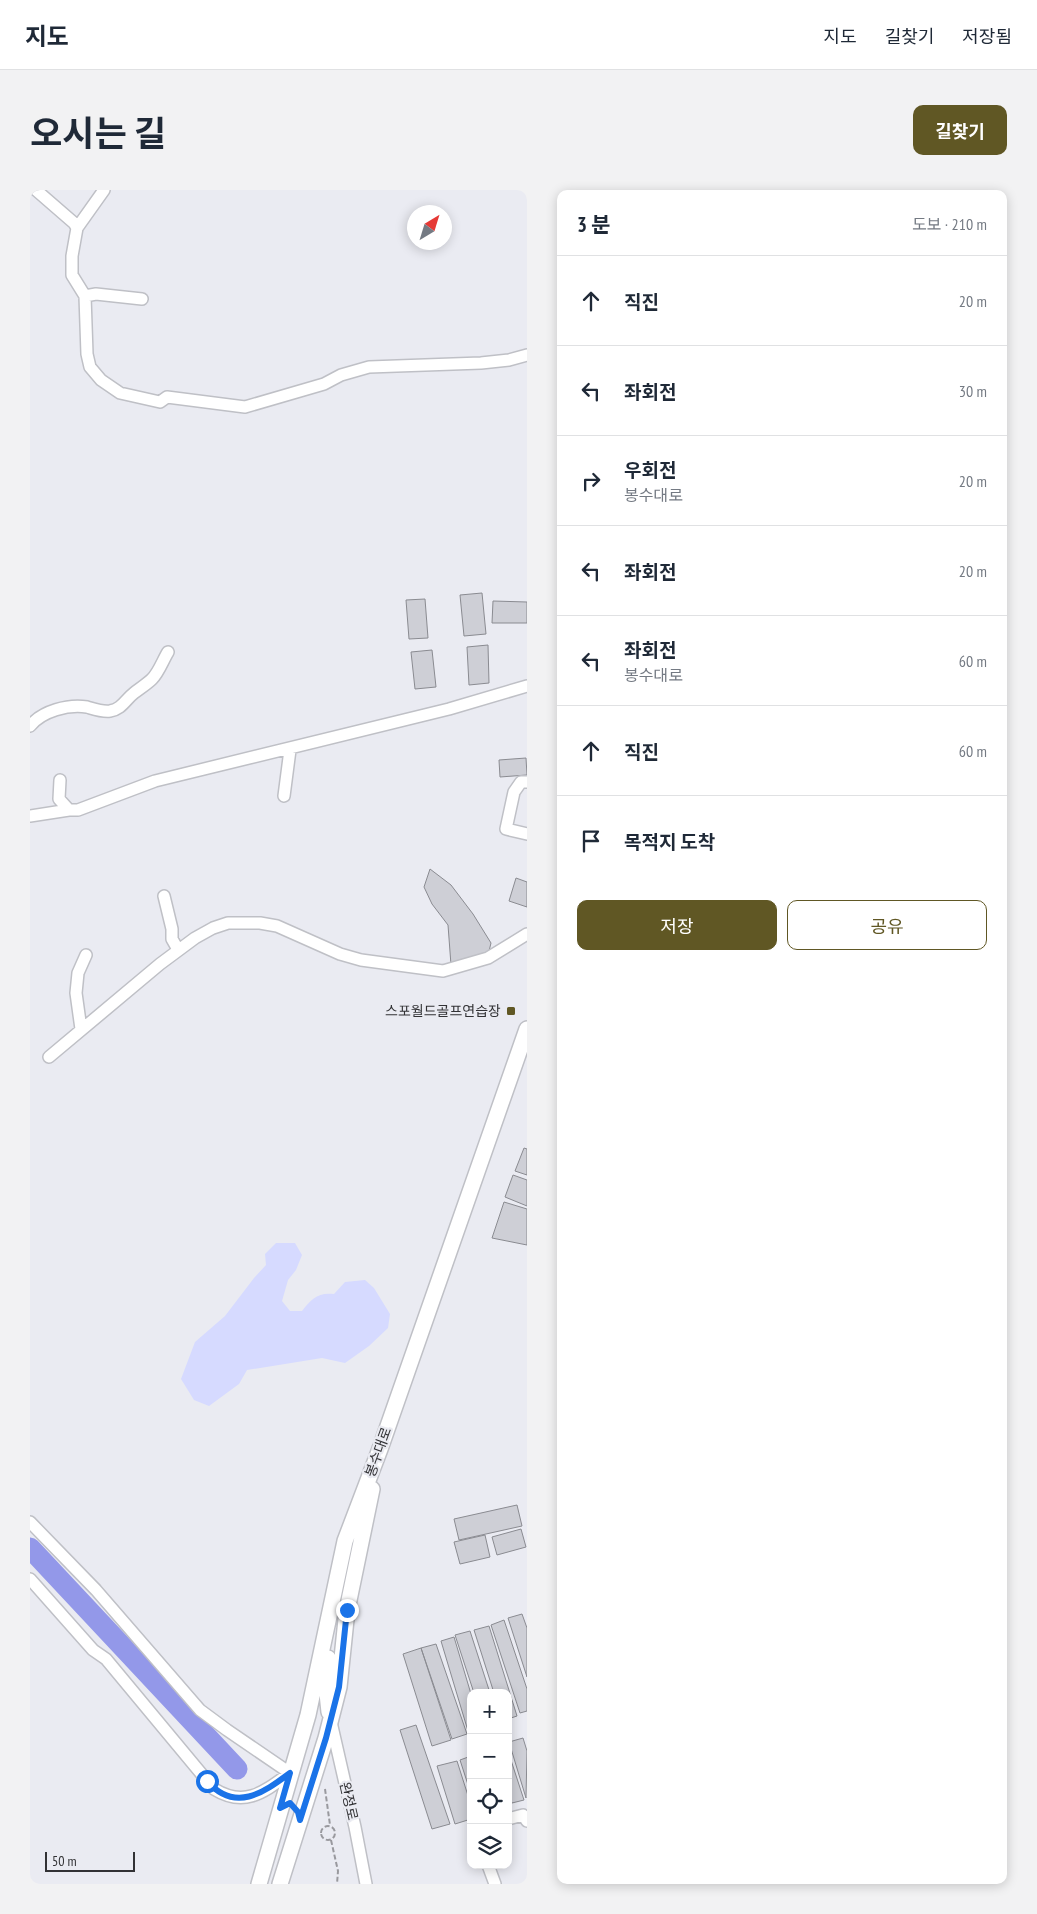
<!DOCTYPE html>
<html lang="ko">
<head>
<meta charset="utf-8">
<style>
	body { margin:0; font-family:"PT Sans Narrow","Noto Sans KR",sans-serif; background:#f2f2f3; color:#1f2937 }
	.controls { position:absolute; right:15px; bottom:15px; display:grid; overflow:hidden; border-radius:10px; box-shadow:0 2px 12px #0003 }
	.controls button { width:45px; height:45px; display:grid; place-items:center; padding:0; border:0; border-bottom:1px solid #e0e1e3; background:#fff; color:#1f2937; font:25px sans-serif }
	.compass { position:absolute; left:377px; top:15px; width:45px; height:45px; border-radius:50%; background:#fff; box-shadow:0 2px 12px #0003; rotate:38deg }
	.scale { position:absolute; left:15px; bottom:12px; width:90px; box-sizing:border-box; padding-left:5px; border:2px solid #323235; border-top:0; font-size:14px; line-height:18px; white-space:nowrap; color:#323235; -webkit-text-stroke:4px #eaebf2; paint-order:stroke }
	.stop { position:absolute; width:15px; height:15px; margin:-11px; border:4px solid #1a73e8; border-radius:50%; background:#fff }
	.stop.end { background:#1a73e8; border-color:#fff; box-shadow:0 1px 5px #0008 }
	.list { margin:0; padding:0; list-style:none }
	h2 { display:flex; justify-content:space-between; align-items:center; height:65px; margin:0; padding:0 20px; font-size:21px }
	h2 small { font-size:16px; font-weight:400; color:#747a83 }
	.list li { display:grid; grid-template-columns:32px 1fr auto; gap:15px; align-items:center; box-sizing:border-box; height:90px; padding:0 20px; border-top:1px solid #e0e1e3 }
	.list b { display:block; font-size:19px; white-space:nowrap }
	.list p { margin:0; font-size:16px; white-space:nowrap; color:#747a83 }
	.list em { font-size:16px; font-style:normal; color:#747a83 }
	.actions { display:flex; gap:10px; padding:15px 20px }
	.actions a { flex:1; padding:11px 0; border:1px solid #605724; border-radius:10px; text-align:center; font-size:18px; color:#605724 }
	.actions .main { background:#605724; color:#fff }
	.icon { flex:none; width:28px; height:28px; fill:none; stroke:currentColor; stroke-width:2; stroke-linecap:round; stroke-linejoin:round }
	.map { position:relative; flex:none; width:497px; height:1694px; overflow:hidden; border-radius:10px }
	header { display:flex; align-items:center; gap:30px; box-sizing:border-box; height:70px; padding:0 25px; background:#fff; border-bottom:1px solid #e0e1e3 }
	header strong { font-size:24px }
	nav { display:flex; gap:28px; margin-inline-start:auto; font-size:18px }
	.intro { display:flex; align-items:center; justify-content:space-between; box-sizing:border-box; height:120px; padding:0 30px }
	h1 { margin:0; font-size:35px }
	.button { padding:12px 22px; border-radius:10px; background:#605724; color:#fff; font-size:18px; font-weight:700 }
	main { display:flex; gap:30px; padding:0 30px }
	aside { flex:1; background:#fff; border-radius:10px; box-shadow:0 2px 12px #0003 }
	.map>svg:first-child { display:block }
	.green { fill:#d6daff }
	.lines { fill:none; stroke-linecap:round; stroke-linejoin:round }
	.river { stroke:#9398e9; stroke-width:21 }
	.building { fill:#cecfd6; stroke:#8a8b91 }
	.minor-casing { stroke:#bfc0c6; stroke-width:14 }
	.major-casing { stroke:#bfc0c6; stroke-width:18 }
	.path { stroke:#99999e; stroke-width:2; stroke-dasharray:5 2.5; stroke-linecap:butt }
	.minor { stroke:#fff; stroke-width:11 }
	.major { stroke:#fff; stroke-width:15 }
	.route { stroke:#1a73e8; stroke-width:6 }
	.poi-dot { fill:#605724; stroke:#eaebf2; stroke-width:2 }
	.labels { text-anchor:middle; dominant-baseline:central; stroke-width:4.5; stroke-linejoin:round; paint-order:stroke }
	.poi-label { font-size:14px; fill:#323235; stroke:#eaebf2; text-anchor:end }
	.street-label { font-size:14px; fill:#323235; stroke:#eaebf2 }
</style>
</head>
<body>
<header>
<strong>지도</strong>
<nav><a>지도</a><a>길찾기</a><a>저장됨</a></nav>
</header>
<div class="intro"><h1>오시는 길</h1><a class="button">길찾기</a></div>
<main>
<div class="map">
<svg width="497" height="1694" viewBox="0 0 497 1694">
	<rect width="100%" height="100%" fill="#eaebf2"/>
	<path class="green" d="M 246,1053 L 265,1053 L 272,1065 L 266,1080 L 258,1090 L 252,1111 L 260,1121 L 272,1121 C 281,1109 288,1102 304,1104 L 315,1092 L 335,1090 L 344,1098 L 360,1124 L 358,1138 L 339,1156 L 315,1173 L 292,1168 L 217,1180 L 209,1194 L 179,1216 L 164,1210 L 151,1189 L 165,1152 L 195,1126 L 224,1088 L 236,1075 L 235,1064 Z"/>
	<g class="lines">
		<path class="river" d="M 0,1358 L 207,1579"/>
	</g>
	<path class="building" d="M 452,403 L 456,444 L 434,446 L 430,405 Z
		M 395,409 L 398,448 L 379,449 L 376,410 Z
		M 463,411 L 497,412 L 497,433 L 462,433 Z
		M 458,455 L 459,493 L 439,495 L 437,457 Z
		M 402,460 L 406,497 L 385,499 L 381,462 Z
		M 496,568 L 497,585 L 470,587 L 469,570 Z
		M 400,679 L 421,695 L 443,724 L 461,753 L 458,765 L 421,775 L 418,735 L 402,714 L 394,697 Z
		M 486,688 L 497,692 L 497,717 L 479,711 Z
		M 494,958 L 497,959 L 497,985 L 485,981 Z
		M 483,985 L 497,990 L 497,1016 L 475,1007 Z
		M 474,1012 L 497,1019 L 497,1055 L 462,1048 Z
		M 487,1315 L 492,1336 L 429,1350 L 424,1329 Z
		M 491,1339 L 496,1357 L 467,1365 L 462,1347 Z
		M 455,1345 L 460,1367 L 430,1374 L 424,1352 Z
		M 492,1424 L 497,1438 L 497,1487 L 478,1428 Z
		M 474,1430 L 497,1499 L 497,1521 L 490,1523 L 461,1435 Z
		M 459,1436 L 487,1526 L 478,1529 L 478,1503 L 464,1503 L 444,1440 Z
		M 440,1441 L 460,1503 L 444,1503 L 425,1445 Z
		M 424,1447 L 441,1504 L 441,1540 L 438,1541 L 411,1451 Z
		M 406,1454 L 437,1544 L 422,1549 L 391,1458 Z
		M 391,1458 L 421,1550 L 402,1556 L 373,1464 Z
		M 386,1535 L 420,1634 L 402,1639 L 370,1540 Z
		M 493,1548 L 497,1561 L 496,1608 L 479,1552 Z
		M 478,1561 L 494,1610 L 482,1613 L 478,1602 Z
		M 441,1566 L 441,1604 L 430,1570 Z
		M 427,1571 L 441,1615 L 441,1629 L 425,1634 L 407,1576 Z"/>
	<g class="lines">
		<defs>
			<path id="minor" d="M 6,0 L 44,33 L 47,38 L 42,66 L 42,85 L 55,106 L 57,164 L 60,177 L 71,190 L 90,203 L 130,212 L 137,207 L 215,217 L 294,194 L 311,185 L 339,177 L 451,173 L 479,170 L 497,165
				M 47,38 L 74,0
				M 55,106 L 66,104 L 112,109
				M 0,536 C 12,521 38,514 57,517 C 64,519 72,522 80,521 C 92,519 95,510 104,503 C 109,499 117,494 122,489 C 129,482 133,470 138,462
				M 30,590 L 29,609 L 39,620 L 48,620 L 125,591 L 419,519 L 497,496
				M 497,592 L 491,592 L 484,602 L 476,639 L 497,644
				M 254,606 L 260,560
				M 0,626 L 39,620
				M 134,706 L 142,739 L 142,749 L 146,756 L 151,758
				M 51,839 L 46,803 L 48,783 L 56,765
				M 19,867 L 130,774 L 165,748 L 183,738 L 198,733 L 230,733 L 247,736 L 310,764 L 331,770 L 413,781 L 458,768 L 497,744
				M 0,1332 L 66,1400 L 170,1520 L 197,1540 L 260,1583 C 234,1602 215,1618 184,1599 L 76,1469 L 63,1460 L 0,1389
				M 301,1532 L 325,1637 L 336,1694
				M 478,1629 L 493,1625 L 497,1631
				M 458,1675 L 465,1694"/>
			<path id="major" d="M 298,1468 L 296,1494 L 299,1522
				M 229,1694 L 278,1525 L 315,1351 L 350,1259 L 497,839
				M 250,1694 L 296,1548 L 309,1497 L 317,1420 L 342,1299"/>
		</defs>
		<use href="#minor" class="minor-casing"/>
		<use href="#major" class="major-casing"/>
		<path class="path" d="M 295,1599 L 300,1635
			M291 1643a7 7 0 1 1 14 0a7 7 0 1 1-14 0Z
			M 301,1650 L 308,1681 L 307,1694"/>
		<use href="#minor" class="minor"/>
		<use href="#major" class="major"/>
	</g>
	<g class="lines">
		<path class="route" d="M 177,1591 C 205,1623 233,1603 260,1583 L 250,1618 L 260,1613 L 268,1622 L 270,1630 L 296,1548 L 309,1497 L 317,1420"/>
	</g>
	<rect class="poi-dot" x="476" y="816" width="10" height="10" rx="2.5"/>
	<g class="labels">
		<g class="poi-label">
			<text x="471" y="821">스포월드골프연습장</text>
		</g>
		<g class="street-label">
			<text transform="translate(348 1262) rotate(-70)">봉수대로</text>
			<text transform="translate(319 1611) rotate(77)">완정로</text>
		</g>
	</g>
</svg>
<div class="controls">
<button>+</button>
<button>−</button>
<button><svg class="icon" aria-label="locate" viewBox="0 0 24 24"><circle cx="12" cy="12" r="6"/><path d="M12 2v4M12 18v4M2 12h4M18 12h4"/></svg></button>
<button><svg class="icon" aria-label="layers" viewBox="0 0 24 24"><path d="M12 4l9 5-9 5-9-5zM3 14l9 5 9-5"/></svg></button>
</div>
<svg class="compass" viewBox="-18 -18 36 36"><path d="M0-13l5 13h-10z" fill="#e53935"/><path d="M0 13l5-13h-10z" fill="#747a83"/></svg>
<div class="scale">50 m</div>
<div class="stop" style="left:177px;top:1591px"></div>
<div class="stop end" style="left:317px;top:1420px"></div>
</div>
<aside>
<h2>3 분<small>도보 · 210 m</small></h2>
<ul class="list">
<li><svg class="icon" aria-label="ahead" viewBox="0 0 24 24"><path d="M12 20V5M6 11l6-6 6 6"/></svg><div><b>직진</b></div><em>20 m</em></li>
<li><svg class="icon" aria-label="left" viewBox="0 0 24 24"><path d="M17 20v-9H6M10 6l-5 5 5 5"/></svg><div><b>좌회전</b></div><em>30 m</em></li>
<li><svg class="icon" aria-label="right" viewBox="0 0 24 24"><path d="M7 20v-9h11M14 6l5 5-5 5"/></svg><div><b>우회전</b><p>봉수대로</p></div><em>20 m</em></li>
<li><svg class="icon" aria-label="left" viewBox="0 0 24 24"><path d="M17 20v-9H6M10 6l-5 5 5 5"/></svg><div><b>좌회전</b></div><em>20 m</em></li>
<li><svg class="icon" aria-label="left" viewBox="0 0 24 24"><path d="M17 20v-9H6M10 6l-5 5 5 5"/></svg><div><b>좌회전</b><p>봉수대로</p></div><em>60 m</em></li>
<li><svg class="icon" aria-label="ahead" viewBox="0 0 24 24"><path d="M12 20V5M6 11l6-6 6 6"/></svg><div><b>직진</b></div><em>60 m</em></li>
<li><svg class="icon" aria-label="arrive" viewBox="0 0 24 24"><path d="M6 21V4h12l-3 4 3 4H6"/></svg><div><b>목적지 도착</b></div></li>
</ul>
<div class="actions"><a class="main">저장</a><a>공유</a></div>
</aside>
</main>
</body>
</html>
